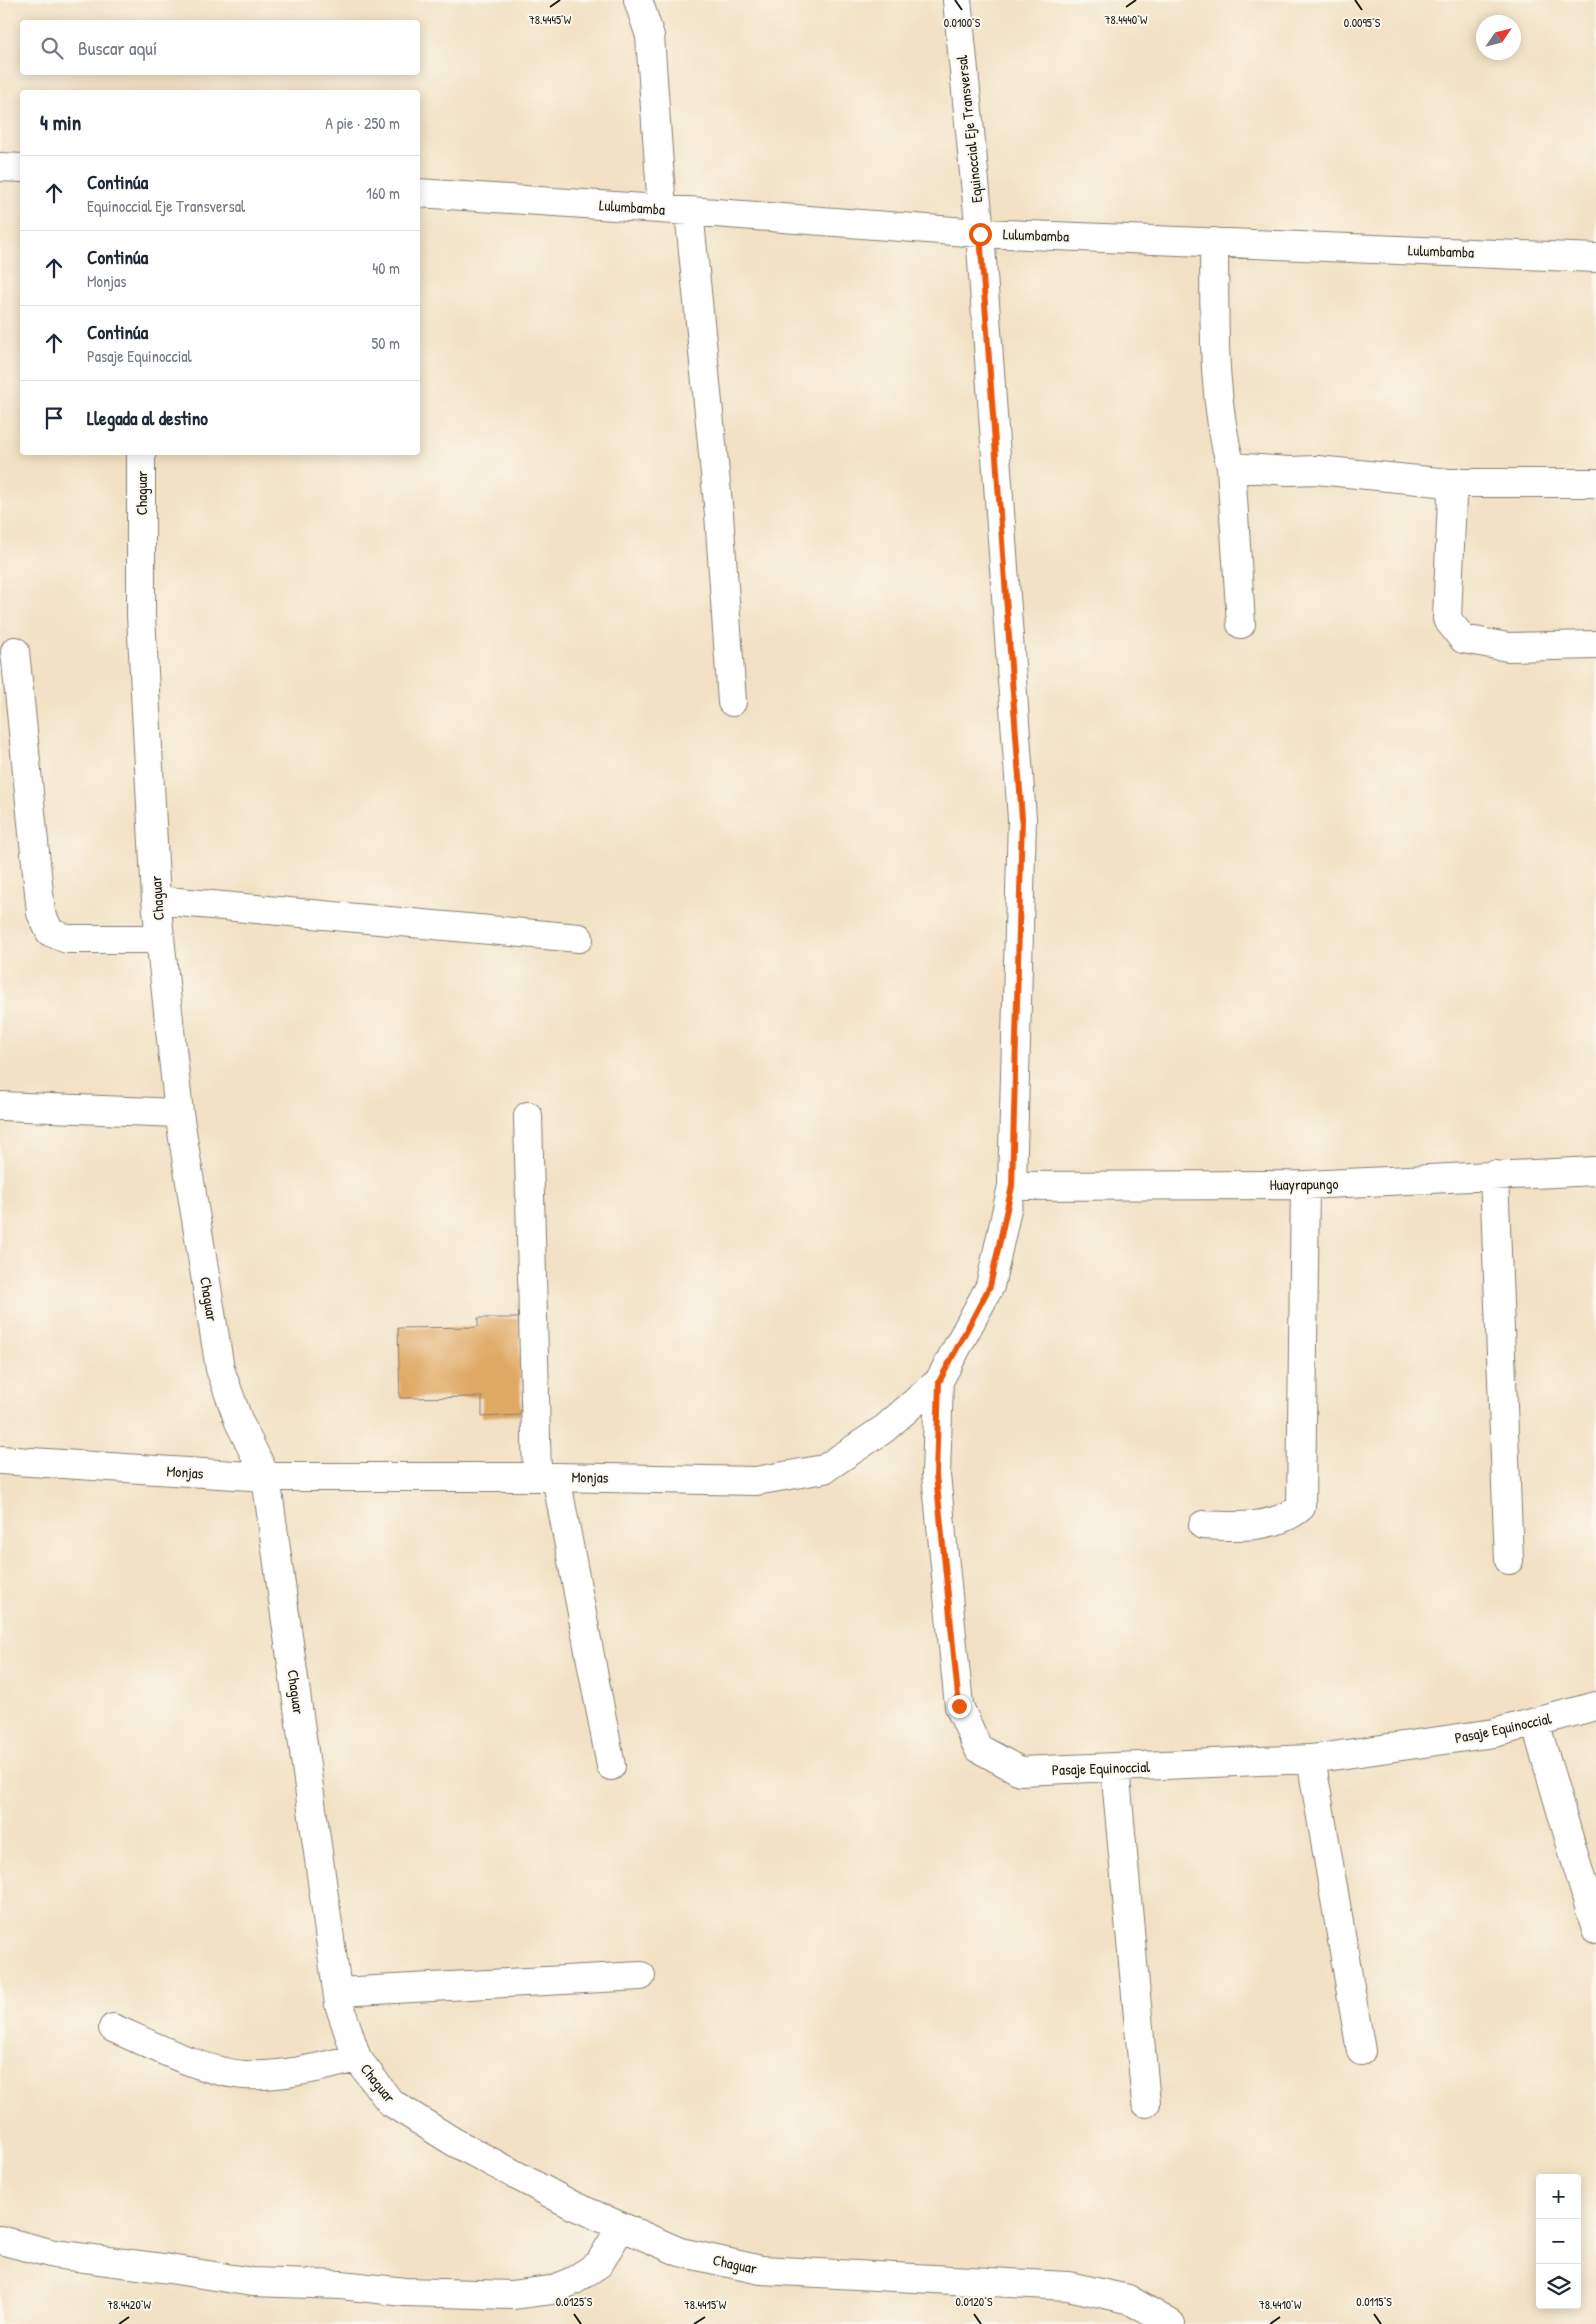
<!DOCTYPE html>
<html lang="es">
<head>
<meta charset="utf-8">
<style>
	body { margin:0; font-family:"Patrick Hand",sans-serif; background:#f6f6f7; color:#1f2937 }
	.controls { position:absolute; right:15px; bottom:15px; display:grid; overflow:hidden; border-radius:5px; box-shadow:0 2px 12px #0003 }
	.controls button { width:45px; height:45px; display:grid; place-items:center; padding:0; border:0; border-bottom:1px solid #e0e1e3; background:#fff; color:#1f2937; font:25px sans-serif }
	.compass { position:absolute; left:1476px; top:15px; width:45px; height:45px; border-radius:50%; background:#fff; box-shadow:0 2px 12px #0003; rotate:55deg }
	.stop { position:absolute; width:15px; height:15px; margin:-11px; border:4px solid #ea580c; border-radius:50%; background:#fff }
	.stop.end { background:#ea580c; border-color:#fff; box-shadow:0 1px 5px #0008 }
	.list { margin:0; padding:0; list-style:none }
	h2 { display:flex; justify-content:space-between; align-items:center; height:65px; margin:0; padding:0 20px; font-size:21px }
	h2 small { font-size:16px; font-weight:400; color:#747a83 }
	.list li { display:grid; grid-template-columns:32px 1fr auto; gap:15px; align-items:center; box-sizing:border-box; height:75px; padding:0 20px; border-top:1px solid #e0e1e3 }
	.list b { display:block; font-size:19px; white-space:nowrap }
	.list p { margin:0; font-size:16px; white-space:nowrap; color:#747a83 }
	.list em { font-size:16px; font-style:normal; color:#747a83 }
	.icon { flex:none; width:28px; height:28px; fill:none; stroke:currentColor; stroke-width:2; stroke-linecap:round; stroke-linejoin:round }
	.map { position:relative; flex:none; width:1596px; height:2324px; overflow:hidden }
	.search { position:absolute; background:#fff; box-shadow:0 2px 12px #0003; left:20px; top:20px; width:400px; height:55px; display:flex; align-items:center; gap:12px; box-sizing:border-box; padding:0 18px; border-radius:5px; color:#747a83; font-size:19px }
	.panel { position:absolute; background:#fff; box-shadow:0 2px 12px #0003; left:20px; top:90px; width:400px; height:365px; border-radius:5px }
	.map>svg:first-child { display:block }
	.building { fill:#e0a965 }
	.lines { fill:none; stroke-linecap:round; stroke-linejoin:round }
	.minor-casing { stroke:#877e70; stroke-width:30 }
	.minor { stroke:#fff; stroke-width:28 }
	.route { stroke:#ea580c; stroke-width:6 }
	.ticks { fill:none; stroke:#1c1c1c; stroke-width:2 }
	.labels { text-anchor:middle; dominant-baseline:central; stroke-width:4; stroke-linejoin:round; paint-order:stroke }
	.street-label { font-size:15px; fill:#1c1c1c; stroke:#fbf7ec }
	.ticks-label { font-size:12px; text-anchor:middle; fill:#1c1c1c; stroke:#fbf7ec; stroke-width:4; stroke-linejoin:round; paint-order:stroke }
</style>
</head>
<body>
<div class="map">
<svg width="1596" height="2324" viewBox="0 0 1596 2324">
	<rect width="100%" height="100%" fill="#fbf7ec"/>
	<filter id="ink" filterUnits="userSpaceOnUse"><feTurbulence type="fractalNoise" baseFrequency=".02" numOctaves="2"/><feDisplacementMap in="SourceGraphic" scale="10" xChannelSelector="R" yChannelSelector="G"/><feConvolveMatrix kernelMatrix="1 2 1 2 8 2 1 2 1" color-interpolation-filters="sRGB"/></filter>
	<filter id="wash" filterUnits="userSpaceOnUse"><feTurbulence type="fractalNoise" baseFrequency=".0096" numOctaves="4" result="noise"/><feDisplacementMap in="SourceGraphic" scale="20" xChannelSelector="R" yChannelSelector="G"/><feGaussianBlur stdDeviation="1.12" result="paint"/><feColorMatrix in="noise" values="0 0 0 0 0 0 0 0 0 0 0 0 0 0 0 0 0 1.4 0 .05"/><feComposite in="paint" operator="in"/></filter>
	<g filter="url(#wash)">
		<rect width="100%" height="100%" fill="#f2e1c4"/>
		<g id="blocks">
			<path class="building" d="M 478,1318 L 519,1318 L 521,1415 L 482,1417 L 482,1397 L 400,1398 L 398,1328 L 478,1327 Z"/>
		</g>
	</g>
	<g filter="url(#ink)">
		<use href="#blocks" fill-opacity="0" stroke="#877e70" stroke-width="1"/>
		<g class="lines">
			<defs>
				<path id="minor" d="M 638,0 L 650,36 L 662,209
					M 0,167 L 22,168
					M 418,193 L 689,211 L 980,233 L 1596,258
					M 689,211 L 719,514 L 732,702
					M 1214,242 C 1215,317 1211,394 1231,467 L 1289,471 L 1317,470 L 1449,483 L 1452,498 L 1447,619 L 1463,639 L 1508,647 L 1596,645
					M 141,452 L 141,615 L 156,900 L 179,1113 L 220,1369 L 239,1422 L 266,1477 L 339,2004 L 357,2058 L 390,2102 L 454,2142 L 572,2205 L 680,2252 L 761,2270 L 1068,2286 L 1128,2299 L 1171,2324
					M 1231,467 L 1241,624
					M 1449,483 L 1596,483
					M 15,651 L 41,913 L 50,932 L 67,939 L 160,939
					M 156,900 L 579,938
					M 0,1106 L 179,1113
					M 528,1116 L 537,1477
					M 1494,1175 L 1509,1560
					M 1012,1186 L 1305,1185 L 1596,1171
					M 939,1381 L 936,1475 L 959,1706 L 978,1748 L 1020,1771 L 1311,1759 L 1494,1733 L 1596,1706
					M 0,1460 L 266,1477 L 556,1477 L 756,1481 L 824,1469 L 884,1429 L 939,1381 L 990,1286 L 1012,1186 L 1022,819 L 980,233 L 957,0
					M 556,1477 L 611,1766
					M 1203,1525 C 1235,1527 1276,1529 1301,1507 L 1305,1185
					M 1535,1722 L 1596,1930
					M 1311,1759 L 1361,2051
					M 1115,1768 L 1146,2103
					M 338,1992 L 641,1976
					M 113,2028 C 150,2044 205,2073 245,2075 C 283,2077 321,2067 357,2058
					M 0,2240 L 54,2254 L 170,2269 L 252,2282 L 341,2285 L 405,2292 L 512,2295 L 551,2290 L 573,2281 L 599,2264 L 621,2227"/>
			</defs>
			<use href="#minor" class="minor-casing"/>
			<use href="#minor" class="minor"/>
		</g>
	</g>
	<g class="lines" filter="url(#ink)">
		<path class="route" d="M 959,1706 L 936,1475 L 939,1382 L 990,1286 L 1012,1186 L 1022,819 L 980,234"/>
	</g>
	<path class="ticks" d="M 955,0 L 962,10M 1355,0 L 1362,10M 550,7 L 560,0M 1126,7 L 1136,0M 574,2314 L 581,2324M 974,2314 L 981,2324M 1374,2314 L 1381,2324M 119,2324 L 129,2317M 694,2324 L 705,2317M 1270,2324 L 1280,2317"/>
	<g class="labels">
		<g class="street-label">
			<text transform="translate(969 129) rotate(-96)">Equinoccial Eje Transversal</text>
			<text transform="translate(632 207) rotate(4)">Lulumbamba</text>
			<text transform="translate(1036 235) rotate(2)">Lulumbamba</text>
			<text transform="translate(1441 251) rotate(2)">Lulumbamba</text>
			<text transform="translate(141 493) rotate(-90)">Chaguar</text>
			<text transform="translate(157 898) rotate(-94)">Chaguar</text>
			<text transform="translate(1304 1184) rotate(-1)">Huayrapungo</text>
			<text transform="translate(209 1299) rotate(81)">Chaguar</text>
			<text transform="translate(185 1472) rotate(4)">Monjas</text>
			<text transform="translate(590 1477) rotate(1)">Monjas</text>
			<text transform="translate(296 1692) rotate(82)">Chaguar</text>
			<text transform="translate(1503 1728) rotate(-12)">Pasaje Equinoccial</text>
			<text transform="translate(1101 1768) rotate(-2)">Pasaje Equinoccial</text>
			<text transform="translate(378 2083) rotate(51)">Chaguar</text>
			<text transform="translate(735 2264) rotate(12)">Chaguar</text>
		</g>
	</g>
	<g class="ticks-label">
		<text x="550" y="24">78.4445°W</text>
		<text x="1126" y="24">78.4440°W</text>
		<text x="962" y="27">0.0100°S</text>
		<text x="1362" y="27">0.0095°S</text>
		<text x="574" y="2306">0.0125°S</text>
		<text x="974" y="2306">0.0120°S</text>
		<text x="1374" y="2306">0.0115°S</text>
		<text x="129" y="2309">78.4420°W</text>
		<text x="705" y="2309">78.4415°W</text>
		<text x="1280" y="2309">78.4410°W</text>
	</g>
</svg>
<div class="controls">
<button>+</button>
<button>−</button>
<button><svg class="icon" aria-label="layers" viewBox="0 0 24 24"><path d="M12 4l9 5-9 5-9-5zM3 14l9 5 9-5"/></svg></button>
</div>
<svg class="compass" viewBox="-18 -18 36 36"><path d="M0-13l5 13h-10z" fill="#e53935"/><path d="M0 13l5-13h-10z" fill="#747a83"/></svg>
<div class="stop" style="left:980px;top:234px"></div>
<div class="stop end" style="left:959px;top:1706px"></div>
<div class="search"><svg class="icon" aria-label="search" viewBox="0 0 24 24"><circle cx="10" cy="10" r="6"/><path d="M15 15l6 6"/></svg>Buscar aquí</div>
<section class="panel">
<h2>4 min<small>A pie · 250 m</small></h2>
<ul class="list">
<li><svg class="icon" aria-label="ahead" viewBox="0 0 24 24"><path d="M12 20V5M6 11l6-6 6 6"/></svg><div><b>Continúa</b><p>Equinoccial Eje Transversal</p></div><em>160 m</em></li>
<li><svg class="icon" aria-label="ahead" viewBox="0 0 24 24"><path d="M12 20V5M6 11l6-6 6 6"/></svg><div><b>Continúa</b><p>Monjas</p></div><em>40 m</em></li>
<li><svg class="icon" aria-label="ahead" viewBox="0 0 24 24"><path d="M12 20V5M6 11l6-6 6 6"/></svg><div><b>Continúa</b><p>Pasaje Equinoccial</p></div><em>50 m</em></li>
<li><svg class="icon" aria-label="arrive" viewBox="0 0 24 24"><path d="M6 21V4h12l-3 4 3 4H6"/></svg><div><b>Llegada al destino</b></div></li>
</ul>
</section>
</div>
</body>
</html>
